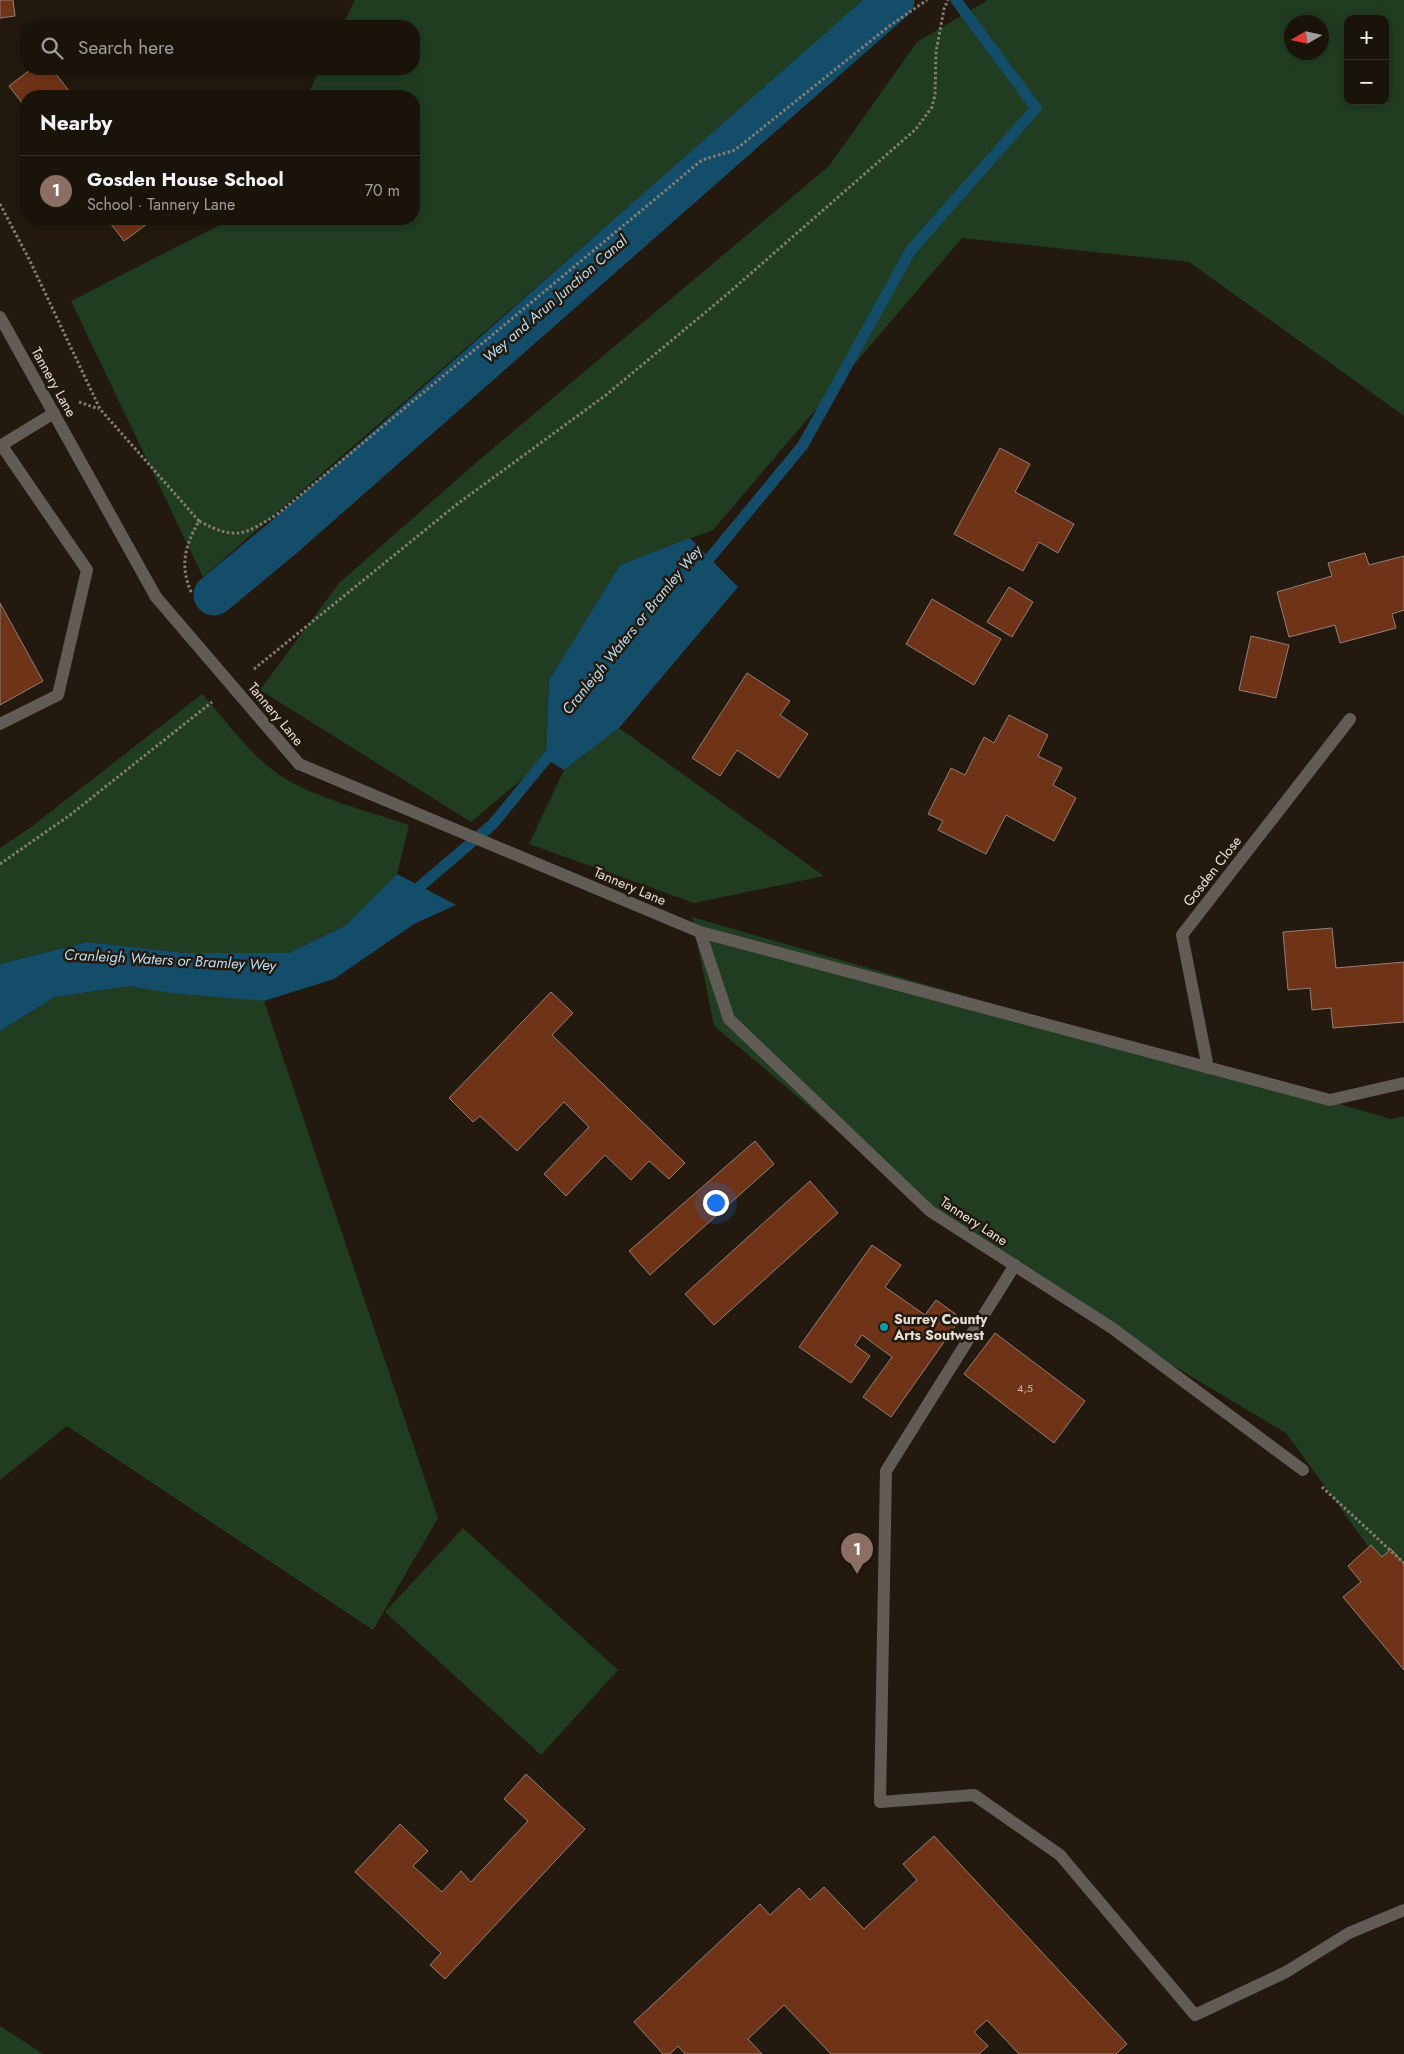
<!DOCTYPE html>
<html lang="en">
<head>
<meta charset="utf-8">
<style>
	body { margin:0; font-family:Jost,sans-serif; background:#272018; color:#f1f3f6 }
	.controls { position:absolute; right:15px; top:15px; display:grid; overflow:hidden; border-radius:10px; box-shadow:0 2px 12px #0003 }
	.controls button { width:45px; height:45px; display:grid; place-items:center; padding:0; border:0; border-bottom:1px solid #38322b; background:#1a130a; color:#f1f3f6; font:25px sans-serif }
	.compass { position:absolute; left:1284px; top:15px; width:45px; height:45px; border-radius:50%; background:#1a130a; box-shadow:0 2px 12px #0003; rotate:261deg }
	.you { position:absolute; left:715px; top:1202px; width:18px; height:18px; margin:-12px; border:4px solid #fff; border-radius:50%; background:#1a73e8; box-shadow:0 0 0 8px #1a73e833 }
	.badge { display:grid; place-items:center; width:32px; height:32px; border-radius:50%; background:#caba3a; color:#fff; font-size:16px; font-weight:700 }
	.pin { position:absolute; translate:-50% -41px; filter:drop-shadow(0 1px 2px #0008) }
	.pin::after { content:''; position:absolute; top:26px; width:18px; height:15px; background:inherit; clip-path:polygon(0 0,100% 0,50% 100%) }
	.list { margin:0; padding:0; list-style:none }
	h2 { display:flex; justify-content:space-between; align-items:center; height:65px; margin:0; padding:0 20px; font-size:21px }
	h2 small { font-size:16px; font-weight:400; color:#9f9e9c }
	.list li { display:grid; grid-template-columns:32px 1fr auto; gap:15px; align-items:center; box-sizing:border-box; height:70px; padding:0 20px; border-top:1px solid #38322b }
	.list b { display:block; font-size:19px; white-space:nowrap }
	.list p { margin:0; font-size:16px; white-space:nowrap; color:#9f9e9c }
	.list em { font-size:16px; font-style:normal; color:#9f9e9c }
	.icon { flex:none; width:28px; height:28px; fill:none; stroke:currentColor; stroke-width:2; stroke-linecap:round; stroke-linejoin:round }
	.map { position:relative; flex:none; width:1404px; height:2054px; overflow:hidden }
	.search { position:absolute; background:#1a130a; box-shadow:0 2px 12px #0003; left:20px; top:20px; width:400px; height:55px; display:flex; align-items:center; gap:12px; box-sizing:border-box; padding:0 18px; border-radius:20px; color:#9f9e9c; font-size:19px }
	.panel { position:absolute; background:#1a130a; box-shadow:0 2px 12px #0003; left:20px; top:90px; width:400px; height:135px; border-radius:20px }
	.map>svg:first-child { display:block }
	.green { fill:#203c21; fill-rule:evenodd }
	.water { fill:#144d69 }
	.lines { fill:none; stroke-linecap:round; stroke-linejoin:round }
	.stream { stroke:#144d69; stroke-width:11 }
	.canal { stroke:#144d69; stroke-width:41 }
	.building { fill:#6f3418; stroke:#928078 }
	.path { stroke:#867e74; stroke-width:3; stroke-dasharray:2.5 2.5; stroke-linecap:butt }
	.lane { stroke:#625c57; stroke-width:12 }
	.street { stroke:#625c57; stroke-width:12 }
	.street-bridge { stroke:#625c57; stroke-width:12 }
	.culture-dot { fill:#0f9aa8; stroke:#23190e; stroke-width:2 }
	.labels { text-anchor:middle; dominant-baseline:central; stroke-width:5; stroke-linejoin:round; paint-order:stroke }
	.number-label { font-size:11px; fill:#c9b5a8 }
	.street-label { font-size:14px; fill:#e7e0d8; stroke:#23190e }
	.poi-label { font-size:14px; font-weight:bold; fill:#e7e0d8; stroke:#23190e; text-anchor:start }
	.water-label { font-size:15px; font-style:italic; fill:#b9def4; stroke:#23190e }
</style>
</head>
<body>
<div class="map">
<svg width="1404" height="2054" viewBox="0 0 1404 2054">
	<rect width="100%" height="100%" fill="#23190e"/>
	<path class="green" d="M 355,0 L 866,0 L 203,577 L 71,301 L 231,219 L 414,219 L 414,96 L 307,96 L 320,69 L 414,69 L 414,26 L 342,26 Z
		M 988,0 L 1404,0 L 1404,416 L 1189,262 L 962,238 L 713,530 L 620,565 L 549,680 L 546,759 L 471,822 L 260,690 L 339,583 L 478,461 L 829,166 L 917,42 ZM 1348,19 L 1385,19 L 1385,101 L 1348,101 ZM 1292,22 L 1322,22 L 1322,52 L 1292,52 Z
		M 202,694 C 226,720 248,753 278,774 C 309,796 371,812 409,825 L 397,874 L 346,925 L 289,953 L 185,953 L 87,942 L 0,964 L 0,848 L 31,827 Z
		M 619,728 L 824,876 L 694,903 L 529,844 L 564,770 Z
		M 692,917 L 1391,1119 L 1404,1116 L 1404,1596 L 1286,1433 L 976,1248 L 714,1026 Z
		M 131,986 L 264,1001 L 438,1518 L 373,1630 L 67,1426 L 0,1480 L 0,1031 L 55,997 Z
		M 463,1528 L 618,1670 L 541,1755 L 385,1612 Z
		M 0,2026 L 43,2054 L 0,2054 Z"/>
	<path class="water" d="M 690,538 L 738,587 L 619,728 L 564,770 L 546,759 L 549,680 L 620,565 Z
		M 397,874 L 456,905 L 414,924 L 334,979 L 264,1001 L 170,993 L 131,986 L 55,997 L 0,1031 L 0,964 L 87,942 L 185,953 L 289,953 L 346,925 Z"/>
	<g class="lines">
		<path class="stream" d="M 700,570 L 803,445 L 911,250 L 1036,108 L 956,0
			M 410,895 L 493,824 L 556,747"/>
		<path class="canal" d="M 214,595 L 284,537 L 894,0"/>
	</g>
	<path class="building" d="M 0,0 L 13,0 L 15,16 L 0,18 Z
		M 31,69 L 52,69 L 73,96 L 26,96 L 26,108 L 9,86 Z
		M 107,219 L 154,219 L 124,241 Z
		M 1000,448 L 1030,464 L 1015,492 L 1074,524 L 1058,553 L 1039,542 L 1023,571 L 954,534 Z
		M 1365,553 L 1369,565 L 1404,556 L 1404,610 L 1392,614 L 1396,628 L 1340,643 L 1335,625 L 1289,637 L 1277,592 L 1332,576 L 1328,563 Z
		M 1009,587 L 1033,602 L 1012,637 L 987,622 Z
		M 932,599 L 1001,639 L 974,685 L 906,644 Z
		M 0,603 L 43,681 L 0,705 Z
		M 1251,636 L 1289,645 L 1276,698 L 1239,690 Z
		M 747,673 L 790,701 L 780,715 L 808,734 L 779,778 L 737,750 L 720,776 L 692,758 Z
		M 1009,715 L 1048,735 L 1038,756 L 1062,768 L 1053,785 L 1076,798 L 1054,841 L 1006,815 L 986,854 L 938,830 L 943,821 L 928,814 L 951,768 L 965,775 L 984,737 L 994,743 Z
		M 1332,928 L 1336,968 L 1404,962 L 1404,1022 L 1333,1028 L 1331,1008 L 1312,1010 L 1310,988 L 1288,990 L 1283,932 Z
		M 551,992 L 573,1013 L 552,1035 L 685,1163 L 669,1179 L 649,1161 L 631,1180 L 605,1155 L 566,1196 L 544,1174 L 589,1127 L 564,1102 L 517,1151 L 480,1116 L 473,1122 L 449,1098 Z
		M 755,1141 L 774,1164 L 650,1275 L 629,1251 Z
		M 810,1181 L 838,1213 L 714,1325 L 685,1294 Z
		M 872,1245 L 901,1265 L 885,1287 L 925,1315 L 936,1300 L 961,1318 L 891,1417 L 863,1397 L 892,1357 L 862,1335 L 855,1345 L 870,1356 L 851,1383 L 799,1347 Z
		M 995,1333 L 1085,1401 L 1054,1443 L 964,1374 Z
		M 1371,1545 L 1382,1557 L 1391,1549 L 1404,1564 L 1404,1670 L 1343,1597 L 1361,1582 L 1348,1566 Z
		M 526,1774 L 585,1829 L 445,1979 L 430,1965 L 441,1953 L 355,1872 L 400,1824 L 428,1851 L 413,1866 L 442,1892 L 461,1871 L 471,1882 L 528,1821 L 504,1799 Z
		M 934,1836 L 1127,2044 L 1116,2054 L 1019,2054 L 987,2020 L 974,2032 L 988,2046 L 979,2054 L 831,2054 L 784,2005 L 748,2039 L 762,2054 L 685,2054 L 678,2046 L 670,2054 L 663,2054 L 634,2022 L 760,1904 L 770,1915 L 799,1888 L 810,1900 L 824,1887 L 864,1929 L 917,1880 L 903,1864 Z"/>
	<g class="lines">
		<path class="path" d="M 0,204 L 30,261 L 100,409 L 199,521 C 185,546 179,565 192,594
			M 79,402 L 99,409
			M 199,521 C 237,541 244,535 279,513 L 702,160 L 735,150 L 888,27 L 927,0
			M 254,669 L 456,505 L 606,395 L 725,296 L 916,129 L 932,107 L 935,95 L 936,52 L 944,9 L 948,0
			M 0,864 L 70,815 L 212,702
			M 1322,1487 L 1404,1563"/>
		<path class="lane" d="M 0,446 L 54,413
			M 0,724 L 58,695 L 87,570 L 2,446
			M 1015,1265 L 886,1471 L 880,1802 L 974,1795 L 1060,1855 L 1195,2015 L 1286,1972 L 1349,1933 L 1404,1910"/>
		<path class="street" d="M 0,317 L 156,597
			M 299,764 L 700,932 L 1330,1100 L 1404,1083
			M 700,932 L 729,1019 L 930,1211 L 1112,1328 L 1303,1470
			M 1208,1068 L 1182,935 L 1350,719"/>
		<path class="street-bridge" d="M 156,597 L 299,764"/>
	</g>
	<circle class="culture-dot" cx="884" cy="1327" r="5"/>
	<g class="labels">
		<g class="number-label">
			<text x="1025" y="1388">4,5</text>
		</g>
		<g class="street-label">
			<text transform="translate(54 382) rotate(61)">Tannery Lane</text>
			<text transform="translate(276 714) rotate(50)">Tannery Lane</text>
			<text transform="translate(1212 871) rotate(-52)">Gosden Close</text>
			<text transform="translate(630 886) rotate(23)">Tannery Lane</text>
			<text transform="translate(974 1221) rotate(33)">Tannery Lane</text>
		</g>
		<g class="poi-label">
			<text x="894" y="1319">Surrey County<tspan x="894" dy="16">Arts Soutwest</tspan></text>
		</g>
		<g class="water-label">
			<text transform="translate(555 299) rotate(-41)">Wey and Arun Junction Canal</text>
			<text transform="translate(632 630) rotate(-51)">Cranleigh Waters or Bramley Wey</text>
			<text transform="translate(170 960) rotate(3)">Cranleigh Waters or Bramley Wey</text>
		</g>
	</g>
</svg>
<div class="controls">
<button>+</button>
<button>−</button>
</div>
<svg class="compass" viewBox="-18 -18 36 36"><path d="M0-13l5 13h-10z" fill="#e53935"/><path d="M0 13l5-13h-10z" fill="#9f9e9c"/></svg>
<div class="you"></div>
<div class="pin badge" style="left:857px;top:1574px;background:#8d6e63">1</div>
<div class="search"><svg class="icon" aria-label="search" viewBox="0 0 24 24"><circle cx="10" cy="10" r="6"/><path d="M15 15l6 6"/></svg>Search here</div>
<section class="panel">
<h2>Nearby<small></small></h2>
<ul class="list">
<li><span class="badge" style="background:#8d6e63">1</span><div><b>Gosden House School</b><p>School · Tannery Lane</p></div><em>70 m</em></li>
</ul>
</section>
</div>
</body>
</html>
